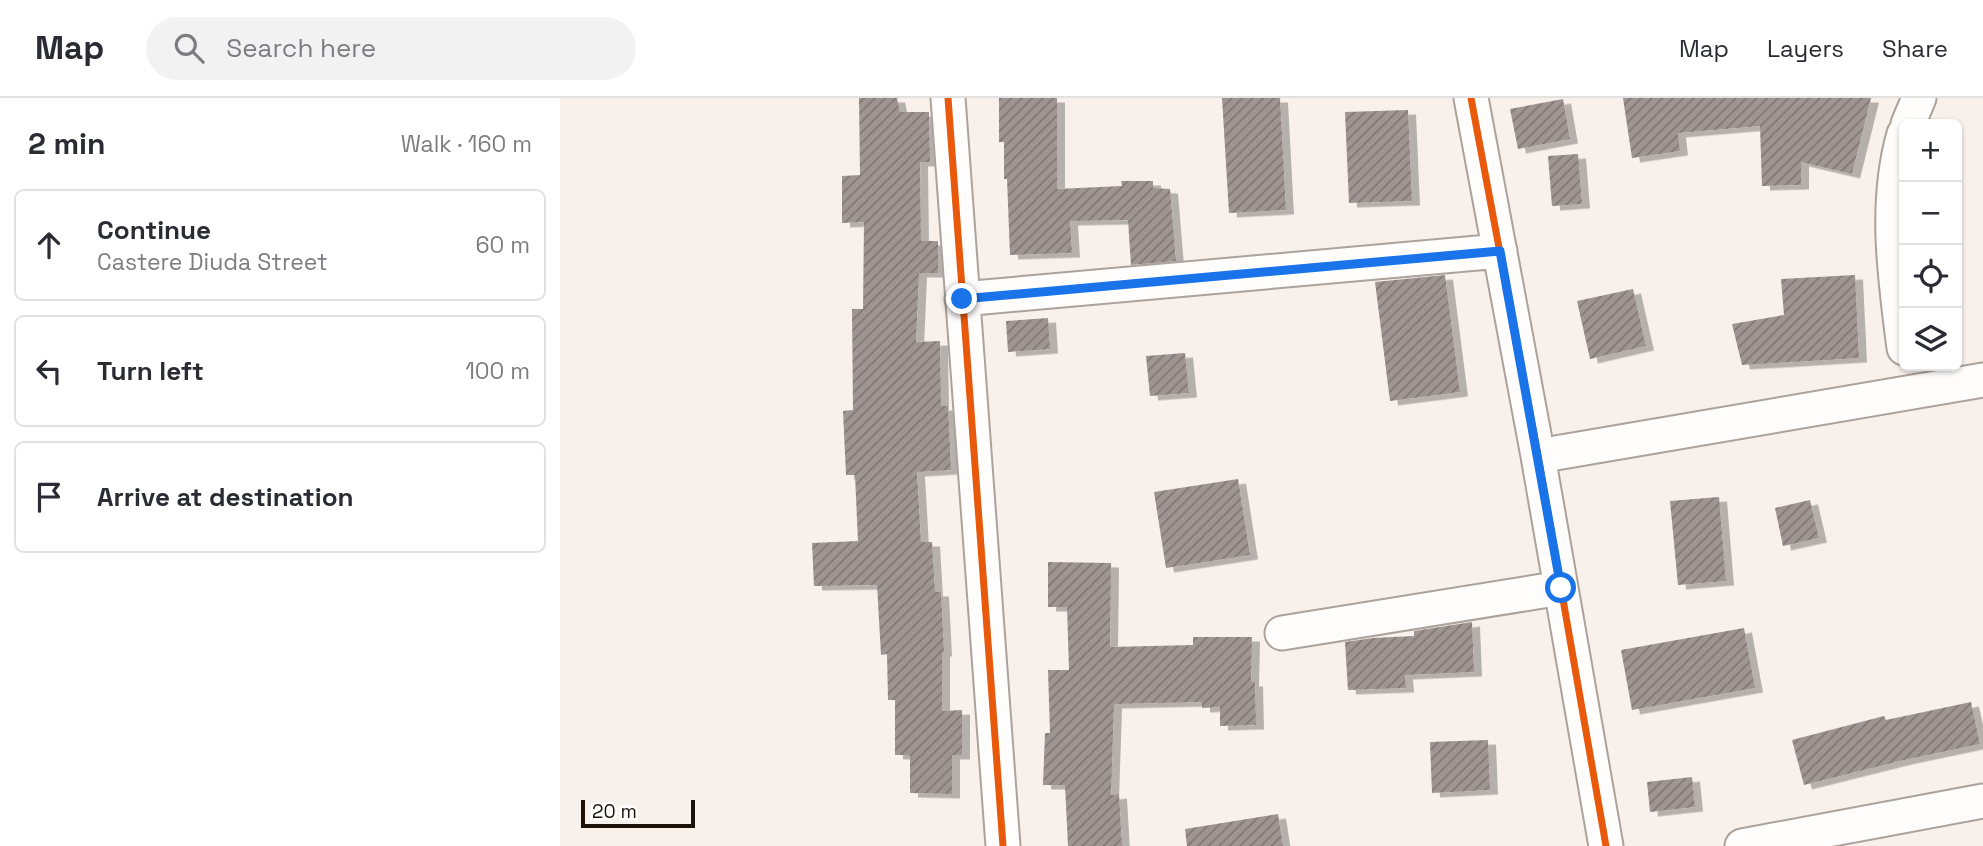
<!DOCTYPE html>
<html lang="en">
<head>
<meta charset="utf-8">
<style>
	body { margin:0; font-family:"Space Grotesk",sans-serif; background:#f2f2f3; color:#2b2b33 }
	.controls { position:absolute; right:21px; top:21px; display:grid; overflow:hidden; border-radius:10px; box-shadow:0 2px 5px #0004 }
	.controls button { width:63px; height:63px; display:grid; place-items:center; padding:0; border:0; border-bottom:2px solid #e1e1e2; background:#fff; color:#2b2b33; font:35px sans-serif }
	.scale { position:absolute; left:21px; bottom:18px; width:114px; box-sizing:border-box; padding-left:7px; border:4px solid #1d120a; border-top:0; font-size:19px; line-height:24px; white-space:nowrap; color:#1d120a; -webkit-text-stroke:5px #fff; paint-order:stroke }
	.stop { position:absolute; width:21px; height:21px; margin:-16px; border:5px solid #1a73e8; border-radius:50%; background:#fff }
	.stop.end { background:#1a73e8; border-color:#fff; box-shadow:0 2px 7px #0008 }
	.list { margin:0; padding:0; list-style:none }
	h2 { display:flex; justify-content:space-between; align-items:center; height:91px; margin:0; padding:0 28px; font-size:30px }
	h2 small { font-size:23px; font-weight:400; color:#7c7c81 }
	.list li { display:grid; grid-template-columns:46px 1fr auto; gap:21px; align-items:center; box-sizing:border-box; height:112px; margin:0 14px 14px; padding:0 14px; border:2px solid #e1e1e2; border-radius:10px }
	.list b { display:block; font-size:26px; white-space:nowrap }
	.list p { margin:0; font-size:23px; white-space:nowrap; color:#7c7c81 }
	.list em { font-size:23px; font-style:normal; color:#7c7c81 }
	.icon { flex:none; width:38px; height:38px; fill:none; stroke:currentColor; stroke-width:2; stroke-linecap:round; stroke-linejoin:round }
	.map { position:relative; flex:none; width:1423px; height:748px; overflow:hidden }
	header { display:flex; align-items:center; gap:42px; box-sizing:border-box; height:98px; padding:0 35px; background:#fff; border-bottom:2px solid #e1e1e2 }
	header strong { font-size:33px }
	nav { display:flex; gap:38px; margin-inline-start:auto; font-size:24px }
	.search { width:490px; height:63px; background:#f2f2f3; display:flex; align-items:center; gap:18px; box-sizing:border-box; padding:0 24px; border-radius:38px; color:#7c7c81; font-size:26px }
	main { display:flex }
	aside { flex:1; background:#fff }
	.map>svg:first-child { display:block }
	.building { fill:url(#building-hatch); filter:url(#shadow) }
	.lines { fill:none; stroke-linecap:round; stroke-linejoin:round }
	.minor-casing { stroke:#aca29c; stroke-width:37 }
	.minor { stroke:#fefdfc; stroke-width:33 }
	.cycleway-casing { stroke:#fff; stroke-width:11 }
	.cycleway { stroke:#e8590c; stroke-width:7 }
	.route { stroke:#1a73e8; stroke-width:9 }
</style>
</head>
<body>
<header>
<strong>Map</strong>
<div class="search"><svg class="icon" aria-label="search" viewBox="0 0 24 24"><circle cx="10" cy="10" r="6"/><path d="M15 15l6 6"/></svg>Search here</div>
<nav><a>Map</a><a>Layers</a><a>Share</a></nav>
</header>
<main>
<aside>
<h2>2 min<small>Walk · 160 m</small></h2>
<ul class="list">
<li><svg class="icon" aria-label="ahead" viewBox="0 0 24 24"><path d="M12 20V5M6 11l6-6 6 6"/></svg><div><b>Continue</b><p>Castere Diuda Street</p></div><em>60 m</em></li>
<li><svg class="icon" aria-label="left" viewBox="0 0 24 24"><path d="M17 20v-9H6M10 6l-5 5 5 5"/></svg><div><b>Turn left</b></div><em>100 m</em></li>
<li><svg class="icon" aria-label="arrive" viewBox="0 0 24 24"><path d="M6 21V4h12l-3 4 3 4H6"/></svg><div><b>Arrive at destination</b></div></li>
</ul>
</aside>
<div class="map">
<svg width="1423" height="748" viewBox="0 0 1423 748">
	<defs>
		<pattern id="building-hatch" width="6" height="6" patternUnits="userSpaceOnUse" patternTransform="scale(1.75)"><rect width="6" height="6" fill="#9f9592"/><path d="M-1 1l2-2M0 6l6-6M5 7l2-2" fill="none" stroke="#817875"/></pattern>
		<filter id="shadow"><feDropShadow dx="8" dy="4.5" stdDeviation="0" flood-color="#0004"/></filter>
	</defs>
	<rect width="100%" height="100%" fill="#f8f0eb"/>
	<path class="building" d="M 299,0 L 337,0 L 340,14 L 369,14 L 370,64 L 360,64 L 361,143 L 378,143 L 378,175 L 359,175 L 356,244 L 380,243 L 381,308 L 388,308 L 391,372 L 357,374 L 361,444 L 372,444 L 375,494 L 381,494 L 384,554 L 382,554 L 382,613 L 402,612 L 402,657 L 392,657 L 392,696 L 350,695 L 350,657 L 335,657 L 335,602 L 328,602 L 327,556 L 321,557 L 317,487 L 254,488 L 252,445 L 298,443 L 295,377 L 286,377 L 283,313 L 293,312 L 292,211 L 303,211 L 304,124 L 282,125 L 282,78 L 300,77 Z
		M 439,0 L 497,0 L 497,91 L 562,88 L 561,83 L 593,83 L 593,90 L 610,91 L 616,163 L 571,167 L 568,122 L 510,123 L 512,155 L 450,157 L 447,81 L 444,81 L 444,44 L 439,44 Z
		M 662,0 L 720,0 L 726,112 L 669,115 Z
		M 1063,0 L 1311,0 L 1292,76 L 1241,64 L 1241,87 L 1202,88 L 1200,28 L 1118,35 L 1120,53 L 1072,60 Z
		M 1003,1 L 1010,41 L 958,51 L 950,11 Z
		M 848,12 L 852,103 L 789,105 L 785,14 Z
		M 1018,56 L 1022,106 L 992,108 L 988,58 Z
		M 885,177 L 900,294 L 830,303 L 815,184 Z
		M 1295,177 L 1299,260 L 1182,267 L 1172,226 L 1224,217 L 1221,181 Z
		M 1073,191 L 1086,248 L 1030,261 L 1017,203 Z
		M 488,220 L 490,251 L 448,254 L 446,223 Z
		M 625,255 L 629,295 L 590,298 L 586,258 Z
		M 678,381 L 690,457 L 606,470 L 594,394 Z
		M 1159,399 L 1166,483 L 1118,487 L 1110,403 Z
		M 1250,402 L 1259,440 L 1223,448 L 1215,410 Z
		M 488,464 L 551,465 L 550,549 L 633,547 L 633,539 L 692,539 L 691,584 L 695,584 L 696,627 L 660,628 L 660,609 L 642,610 L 642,604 L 554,606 L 551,697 L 559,696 L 562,748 L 508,748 L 505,687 L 483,687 L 485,635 L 490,635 L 488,572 L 509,572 L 507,509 L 488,509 Z
		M 912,524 L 914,574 L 845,577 L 846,590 L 788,592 L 785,544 L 813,540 L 854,538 L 854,533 Z
		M 1184,530 L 1195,590 L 1072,612 L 1061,552 Z
		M 1411,604 L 1420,646 L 1344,662 L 1244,687 L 1232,642 L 1324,618 L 1326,622 Z
		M 928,642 L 930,692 L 872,695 L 870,644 Z
		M 1132,679 L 1135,709 L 1090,714 L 1087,684 Z
		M 718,716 L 723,748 L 627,748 L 625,731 Z"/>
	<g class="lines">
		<defs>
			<path id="minor" d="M 388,0 L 443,748
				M 911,0 L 978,358 L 1046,748
				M 1348,26 L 1359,0
				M 1344,36 C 1324,105 1335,180 1344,250
				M 402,201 L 940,153
				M 978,358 L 1423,282
				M 722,535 L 1001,490
				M 1182,748 L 1423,703"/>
		</defs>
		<use href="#minor" class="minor-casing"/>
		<use href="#minor" class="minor"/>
		<defs>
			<path id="cycleway" d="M 388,0 L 443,748
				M 911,0 L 978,358 L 1046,748
				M 402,201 L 940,153"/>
		</defs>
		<use href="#cycleway" class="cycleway-casing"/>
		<use href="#cycleway" class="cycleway"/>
	</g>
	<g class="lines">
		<path class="route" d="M 402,201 L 940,153 L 1001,490"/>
	</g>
</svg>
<div class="controls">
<button>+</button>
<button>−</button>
<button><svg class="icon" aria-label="locate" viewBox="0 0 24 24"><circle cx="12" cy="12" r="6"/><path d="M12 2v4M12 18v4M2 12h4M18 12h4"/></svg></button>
<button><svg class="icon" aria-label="layers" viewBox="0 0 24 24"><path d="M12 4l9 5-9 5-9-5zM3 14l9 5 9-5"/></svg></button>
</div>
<div class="scale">20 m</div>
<div class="stop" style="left:1001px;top:490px"></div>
<div class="stop end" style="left:402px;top:201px"></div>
</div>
</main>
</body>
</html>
